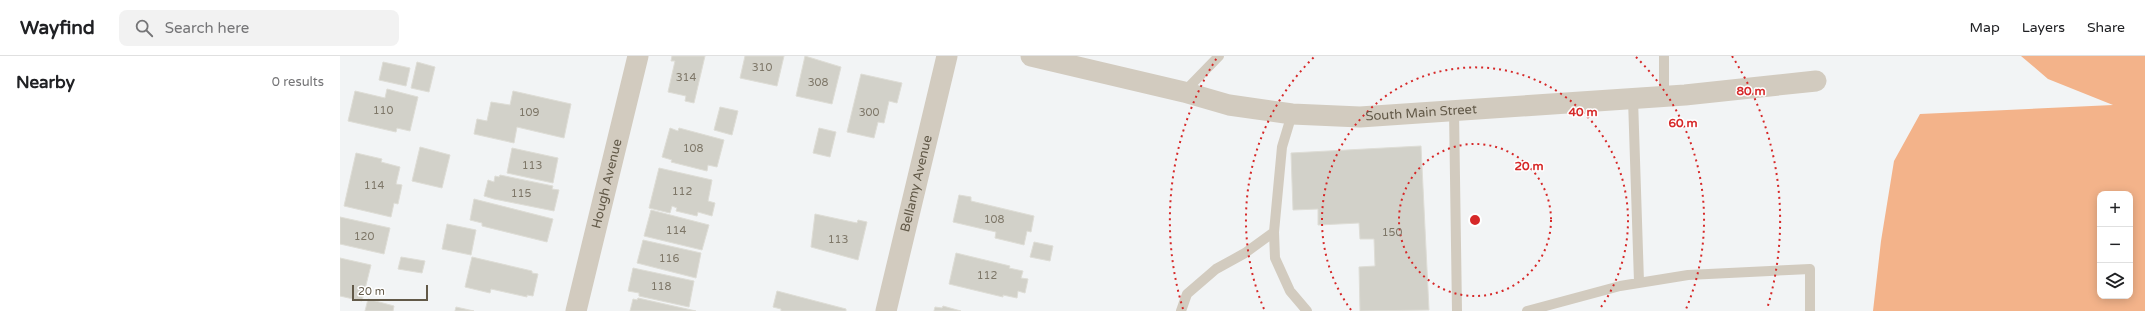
<!DOCTYPE html>
<html lang="en">
<head>
<meta charset="utf-8">
<style>
	body { margin:0; font-family:"Varela Round",sans-serif; background:#f2f2f2; color:#202124 }
	.controls { position:absolute; right:12px; bottom:12px; display:grid; overflow:hidden; border-radius:8px; box-shadow:0 2px 10px #0003 }
	.controls button { width:36px; height:36px; display:grid; place-items:center; padding:0; border:0; border-bottom:1px solid #e0e0e0; background:#fff; color:#202124; font:20px sans-serif }
	.scale { position:absolute; left:12px; bottom:10px; width:76px; box-sizing:border-box; padding-left:4px; border:2px solid #625948; border-top:0; font-size:11px; line-height:14px; white-space:nowrap; color:#625948; -webkit-text-stroke:3px #fff; paint-order:stroke }
	.list { margin:0; padding:0; list-style:none }
	h2 { display:flex; justify-content:space-between; align-items:center; height:52px; margin:0; padding:0 16px; font-size:17px }
	h2 small { font-size:13px; font-weight:400; color:#757577 }
	.icon { flex:none; width:22px; height:22px; fill:none; stroke:currentColor; stroke-width:2; stroke-linecap:round; stroke-linejoin:round }
	.map { position:relative; flex:none; width:1805px; height:255px; overflow:hidden }
	header { display:flex; align-items:center; gap:24px; box-sizing:border-box; height:56px; padding:0 20px; background:#fff; border-bottom:1px solid #e0e0e0 }
	header strong { font-size:19px }
	nav { display:flex; gap:22px; margin-inline-start:auto; font-size:14px }
	.search { width:280px; height:36px; background:#f2f2f2; display:flex; align-items:center; gap:10px; box-sizing:border-box; padding:0 14px; border-radius:8px; color:#757577; font-size:15px }
	main { display:flex }
	aside { flex:1; background:#fff }
	.map>svg:first-child { display:block }
	.water { fill:#f3b38a; fill-rule:evenodd }
	.building { fill:#d2d1c9; stroke:#deddd6 }
	.lines { fill:none; stroke-linecap:round; stroke-linejoin:round }
	.service { stroke:#d2cbbf; stroke-width:10 }
	.minor { stroke:#d2cbbf; stroke-width:21 }
	.ring { fill:none; stroke:#d62828; stroke-width:2; stroke-dasharray:2 4 }
	.labels { text-anchor:middle; dominant-baseline:central; stroke-width:3; stroke-linejoin:round; paint-order:stroke }
	.number-label { font-size:11px; fill:#7e7768 }
	.street-label { font-size:13px; fill:#625948; stroke:#fff }
	.centre { fill:#d62828; stroke:#fff; stroke-width:2 }
	.ring-label { font-size:12px; text-anchor:middle; font-weight:bold; fill:#d62828; stroke:#fff; stroke-width:3; stroke-linejoin:round; paint-order:stroke }
</style>
</head>
<body>
<header>
<strong>Wayfind</strong>
<div class="search"><svg class="icon" aria-label="search" viewBox="0 0 24 24"><circle cx="10" cy="10" r="6"/><path d="M15 15l6 6"/></svg>Search here</div>
<nav><a>Map</a><a>Layers</a><a>Share</a></nav>
</header>
<main>
<aside>
<h2>Nearby<small>0 results</small></h2>
<ul class="list">
</ul>
</aside>
<div class="map">
<svg width="1805" height="255" viewBox="0 0 1805 255">
	<rect width="100%" height="100%" fill="#f2f4f5"/>
	<path class="water" d="M 1681,0 L 1805,0 L 1805,255 L 1533,255 L 1541,185 L 1554,105 L 1580,58 L 1773,49 L 1708,23 ZM 1760,138 L 1790,138 L 1790,240 L 1760,240 Z"/>
	<path class="building" d="M 332,0 L 365,0 L 354,47 L 345,45 L 346,40 L 328,36 L 335,5 L 331,5 Z
		M 405,0 L 444,0 L 437,30 L 400,22 Z
		M 465,0 L 501,11 L 492,48 L 456,40 Z
		M 43,6 L 70,12 L 66,30 L 39,24 Z
		M 77,6 L 95,11 L 89,36 L 71,32 Z
		M 521,18 L 562,27 L 557,47 L 549,45 L 544,67 L 538,66 L 534,82 L 507,76 Z
		M 47,33 L 78,41 L 70,75 L 57,72 L 56,76 L 8,65 L 15,35 L 45,42 Z
		M 173,35 L 231,48 L 224,82 L 177,71 L 174,87 L 134,78 L 137,63 L 147,65 L 151,46 L 170,49 Z
		M 380,51 L 398,55 L 392,79 L 374,74 Z
		M 330,72 L 338,75 L 339,72 L 384,84 L 377,111 L 368,109 L 367,115 L 331,106 L 332,104 L 322,101 Z
		M 479,72 L 496,76 L 490,101 L 473,97 Z
		M 1081,90 L 1089,254 L 1020,255 L 1019,211 L 1035,210 L 1034,183 L 1020,183 L 1019,167 L 978,169 L 978,153 L 953,154 L 951,97 Z
		M 80,91 L 110,99 L 102,132 L 72,125 Z
		M 172,92 L 218,102 L 213,127 L 167,117 Z
		M 16,97 L 42,103 L 41,106 L 60,111 L 56,128 L 62,129 L 58,148 L 54,147 L 51,161 L 4,150 Z
		M 319,112 L 372,124 L 368,145 L 375,147 L 372,160 L 358,156 L 357,160 L 336,155 L 337,152 L 332,150 L 330,157 L 309,152 Z
		M 160,119 L 213,130 L 212,133 L 219,134 L 214,155 L 154,143 L 144,140 L 148,124 L 154,126 L 155,120 L 159,121 Z
		M 619,139 L 631,141 L 631,145 L 694,160 L 691,176 L 687,175 L 684,189 L 655,182 L 656,176 L 613,166 Z
		M 134,143 L 213,163 L 207,186 L 142,170 L 142,167 L 130,164 Z
		M 311,154 L 369,169 L 362,194 L 304,180 Z
		M 475,158 L 517,167 L 518,164 L 527,166 L 518,204 L 471,191 Z
		M 0,161 L 50,172 L 44,198 L 0,188 Z
		M 107,168 L 136,174 L 131,199 L 102,193 Z
		M 303,184 L 361,197 L 356,222 L 297,207 Z
		M 694,186 L 713,190 L 710,205 L 690,201 Z
		M 616,197 L 670,210 L 669,212 L 683,215 L 681,222 L 688,223 L 685,237 L 678,235 L 677,242 L 663,239 L 663,241 L 609,228 Z
		M 61,201 L 85,205 L 82,217 L 58,213 Z
		M 132,201 L 192,215 L 192,217 L 198,218 L 193,240 L 187,239 L 187,241 L 151,233 L 150,237 L 125,231 Z
		M 0,202 L 31,209 L 22,245 L 0,240 Z
		M 293,212 L 354,225 L 349,251 L 299,240 L 299,237 L 288,235 Z
		M 437,235 L 506,253 L 506,255 L 441,255 L 441,253 L 433,251 Z
		M 298,242 L 356,255 L 290,255 L 293,243 L 297,244 Z
		M 28,243 L 54,250 L 53,255 L 25,255 Z
		M 603,250 L 621,255 L 594,255 L 595,251 L 602,252 Z
		M 116,251 L 134,255 L 115,255 Z"/>
	<g class="lines">
		<path class="service" d="M 844,36 L 879,0
			M 1324,41 L 1324,0
			M 1293,43 L 1299,226
			M 1114,55 L 1117,255
			M 952,58 L 942,91 L 934,176 L 935,202 L 950,235 L 967,255
			M 841,255 L 847,238 L 876,213 L 905,197 L 934,176
			M 1187,255 L 1280,230 L 1348,219 L 1470,213 L 1470,255"/>
		<g class="minor">
			<path id="s1" d="M 691,0 L 844,36 L 889,49 L 952,58 L 1020,61 L 1345,39 L 1476,25"/>
			<path id="s2" d="M 236,255 L 298,0"/>
			<path id="s3" d="M 546,255 L 607,0"/>
		</g>
	</g>
	<g class="ring">
		<circle cx="1135" cy="164" r="76"/>
		<path d="M1011 254A153 153 0 1 1 1259 254"/>
		<path d="M924 253A229 229 0 0 1 974 1M1296 1A229 229 0 0 1 1346 253"/>
		<path d="M843 253A305 305 0 0 1 878 0M1392 0A305 305 0 0 1 1427 253"/>
	</g>
	<g class="labels">
		<g class="number-label">
			<text x="422" y="11">310</text>
			<text x="346" y="21">314</text>
			<text x="478" y="26">308</text>
			<text x="43" y="54">110</text>
			<text x="189" y="56">109</text>
			<text x="529" y="56">300</text>
			<text x="353" y="92">108</text>
			<text x="192" y="109">113</text>
			<text x="34" y="129">114</text>
			<text x="342" y="135">112</text>
			<text x="181" y="137">115</text>
			<text x="654" y="163">108</text>
			<text x="336" y="174">114</text>
			<text x="1052" y="176">150</text>
			<text x="24" y="180">120</text>
			<text x="498" y="183">113</text>
			<text x="329" y="202">116</text>
			<text x="647" y="219">112</text>
			<text x="321" y="230">118</text>
		</g>
		<g class="street-label">
			<text stroke="none"><textPath href="#s1" startOffset="397">South Main Street</textPath></text>
			<text stroke="none"><textPath href="#s2" startOffset="131">Hough Avenue</textPath></text>
			<text stroke="none"><textPath href="#s3" startOffset="131">Bellamy Avenue</textPath></text>
		</g>
	</g>
	<circle cx="1135" cy="164" r="6" class="centre"/>
	<g class="ring-label">
		<text x="1411" y="39">80 m</text>
		<text x="1243" y="60">40 m</text>
		<text x="1343" y="71">60 m</text>
		<text x="1189" y="114">20 m</text>
	</g>
</svg>
<div class="controls">
<button>+</button>
<button>−</button>
<button><svg class="icon" aria-label="layers" viewBox="0 0 24 24"><path d="M12 4l9 5-9 5-9-5zM3 14l9 5 9-5"/></svg></button>
</div>
<div class="scale">20 m</div>
</div>
</main>
</body>
</html>
